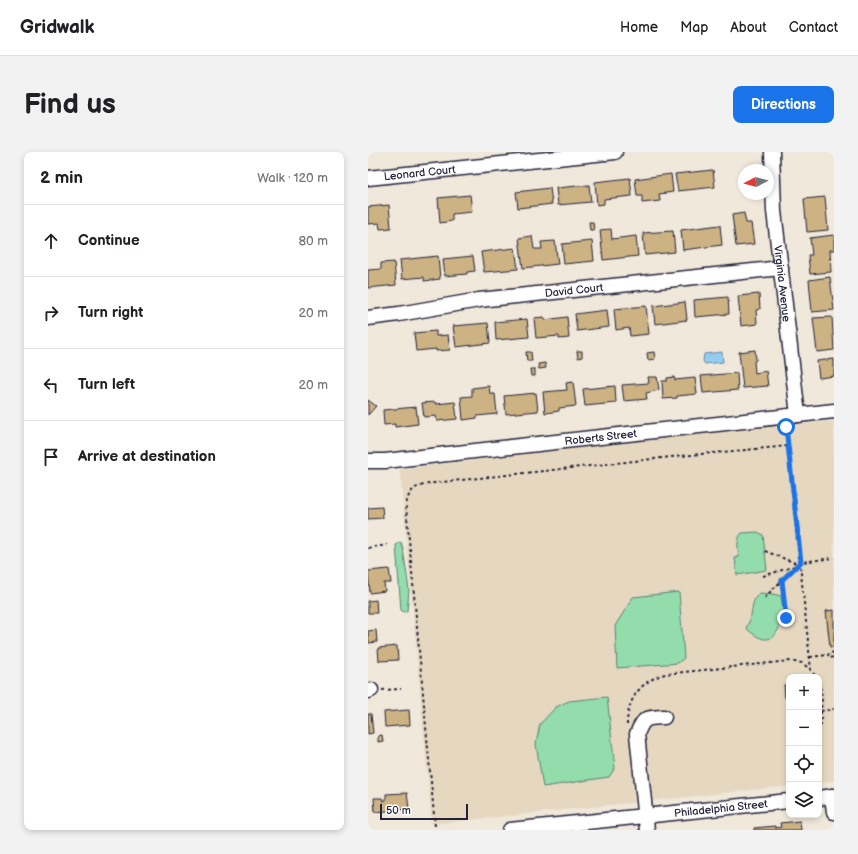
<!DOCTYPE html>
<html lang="en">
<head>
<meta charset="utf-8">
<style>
	body { margin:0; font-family:"Balsamiq Sans",sans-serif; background:#f2f2f2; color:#202124 }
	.controls { position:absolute; right:12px; bottom:12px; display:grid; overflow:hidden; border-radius:8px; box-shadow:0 2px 6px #0003 }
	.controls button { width:36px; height:36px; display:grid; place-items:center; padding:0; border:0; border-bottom:1px solid #e0e0e0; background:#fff; color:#202124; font:20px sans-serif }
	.compass { position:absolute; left:370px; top:12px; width:36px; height:36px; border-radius:50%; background:#fff; box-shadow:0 2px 6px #0003; rotate:263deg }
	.scale { position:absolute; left:12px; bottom:10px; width:88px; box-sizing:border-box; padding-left:4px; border:2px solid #22223b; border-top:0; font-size:11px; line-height:14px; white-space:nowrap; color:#22223b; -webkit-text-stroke:3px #fff; paint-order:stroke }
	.stop { position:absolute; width:12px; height:12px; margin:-9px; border:3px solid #1a73e8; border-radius:50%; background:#fff }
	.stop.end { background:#1a73e8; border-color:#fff; box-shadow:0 1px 4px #0008 }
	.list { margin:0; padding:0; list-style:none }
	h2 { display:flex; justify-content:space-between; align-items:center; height:52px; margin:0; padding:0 16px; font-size:17px }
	h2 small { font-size:13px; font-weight:400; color:#757577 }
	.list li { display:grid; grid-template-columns:26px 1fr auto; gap:12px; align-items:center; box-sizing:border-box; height:72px; padding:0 16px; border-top:1px solid #e0e0e0 }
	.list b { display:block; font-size:15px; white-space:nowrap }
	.list em { font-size:13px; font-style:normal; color:#757577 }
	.icon { flex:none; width:22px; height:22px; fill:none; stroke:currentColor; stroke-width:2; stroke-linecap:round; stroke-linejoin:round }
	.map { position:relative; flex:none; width:466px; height:678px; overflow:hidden; border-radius:8px }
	header { display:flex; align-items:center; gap:24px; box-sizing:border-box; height:56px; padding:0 20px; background:#fff; border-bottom:1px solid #e0e0e0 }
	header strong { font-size:19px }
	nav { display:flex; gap:22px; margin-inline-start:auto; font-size:14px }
	.intro { display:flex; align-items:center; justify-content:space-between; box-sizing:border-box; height:96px; padding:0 24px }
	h1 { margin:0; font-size:28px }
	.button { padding:10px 18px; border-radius:8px; background:#1a73e8; color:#fff; font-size:14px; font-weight:700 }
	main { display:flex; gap:24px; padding:0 24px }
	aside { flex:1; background:#fff; border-radius:8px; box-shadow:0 2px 6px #0003 }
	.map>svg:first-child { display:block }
	.built { fill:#e6d8c0 }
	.green { fill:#93ddac; stroke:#5a8074 }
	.water { fill:#93cbf2; stroke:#6687a9 }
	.building { fill:#cdb383; stroke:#22223b }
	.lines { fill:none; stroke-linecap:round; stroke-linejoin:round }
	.minor-casing { stroke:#22223b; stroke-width:17 }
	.path { stroke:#22223b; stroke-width:2; stroke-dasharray:3 3; stroke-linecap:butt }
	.minor { stroke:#fff; stroke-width:14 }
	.route { stroke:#1a73e8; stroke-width:5 }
	.labels { text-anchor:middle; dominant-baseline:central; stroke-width:4; stroke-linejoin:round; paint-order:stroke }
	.street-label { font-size:11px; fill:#22223b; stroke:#fff }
</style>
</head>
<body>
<header>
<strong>Gridwalk</strong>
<nav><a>Home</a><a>Map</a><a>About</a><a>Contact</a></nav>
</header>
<div class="intro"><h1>Find us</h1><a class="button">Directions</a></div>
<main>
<aside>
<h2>2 min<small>Walk · 120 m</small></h2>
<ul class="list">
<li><svg class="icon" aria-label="ahead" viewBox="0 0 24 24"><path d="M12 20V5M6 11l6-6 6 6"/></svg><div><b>Continue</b></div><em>80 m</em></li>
<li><svg class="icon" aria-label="right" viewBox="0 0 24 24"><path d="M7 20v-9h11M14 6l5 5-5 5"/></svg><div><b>Turn right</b></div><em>20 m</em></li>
<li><svg class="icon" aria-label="left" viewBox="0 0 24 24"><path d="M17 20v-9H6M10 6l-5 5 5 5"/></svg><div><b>Turn left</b></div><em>20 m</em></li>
<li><svg class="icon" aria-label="arrive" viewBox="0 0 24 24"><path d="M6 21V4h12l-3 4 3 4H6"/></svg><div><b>Arrive at destination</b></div></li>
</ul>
</aside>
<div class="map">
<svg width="466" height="678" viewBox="0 0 466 678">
	<rect width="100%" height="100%" fill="#f0e8da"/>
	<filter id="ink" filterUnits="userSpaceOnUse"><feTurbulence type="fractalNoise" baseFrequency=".025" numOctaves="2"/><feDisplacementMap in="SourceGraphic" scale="8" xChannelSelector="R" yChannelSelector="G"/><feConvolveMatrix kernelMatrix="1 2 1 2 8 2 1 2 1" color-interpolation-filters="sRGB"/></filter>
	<g filter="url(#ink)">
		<path class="built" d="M 466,269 L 466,629 L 451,630 L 451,525 L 421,525 L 421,634 L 64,672 L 32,317 L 279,287 Z"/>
		<path class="green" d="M 390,380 L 395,383 L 399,418 L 369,423 L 367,406 L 371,405 C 370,397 368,387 374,381 Z
			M 33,390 L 35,396 L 41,438 L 39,459 L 36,460 L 33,458 L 28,393 Z
			M 311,440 L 316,506 L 310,511 L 249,516 L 247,474 L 265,445 Z
			M 392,441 L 405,442 L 413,444 C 414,451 416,460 415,467 C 415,470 412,473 411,476 C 403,494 390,487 378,476 C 379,473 381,471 382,467 C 385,458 383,447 392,441 Z
			M 239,545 L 247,616 L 241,625 L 175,635 L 168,592 L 172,572 L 188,555 L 201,549 Z"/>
		<path class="water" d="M 354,200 L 355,210 L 337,212 L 335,209 L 336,202 Z"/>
		<path class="building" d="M 345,18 L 347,35 L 310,39 L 307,22 Z
			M 303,22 L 305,40 L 291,42 L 292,49 L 274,51 L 274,44 L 269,44 L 267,27 Z
			M 262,26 L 264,44 L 236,47 L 236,52 L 229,53 L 227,30 Z
			M 221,33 L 223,50 L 190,53 L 188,36 Z
			M 182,36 L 184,52 L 150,56 L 148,40 Z
			M 102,43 L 104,60 L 84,62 L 84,69 L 72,71 L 70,46 Z
			M 457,45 L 460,78 L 439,80 L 436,47 Z
			M 21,53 L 23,76 L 12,77 L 11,71 L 0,72 L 0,55 Z
			M 376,61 L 378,71 L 383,71 L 386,92 L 368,94 L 364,63 Z
			M 221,70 L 225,70 L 226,78 L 222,78 Z
			M 352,73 L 354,93 L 315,98 L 313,78 Z
			M 243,77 L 244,87 L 268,84 L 270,104 L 235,108 L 232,78 Z
			M 305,79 L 307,100 L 277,103 L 275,81 Z
			M 466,83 L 466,98 L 462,98 L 463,120 L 442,122 L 440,103 L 444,103 L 442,86 Z
			M 164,84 L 166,97 L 174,97 L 173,90 L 187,89 L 190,112 L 155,116 L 151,86 Z
			M 224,89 L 226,109 L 196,112 L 194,92 Z
			M 147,96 L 150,117 L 116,120 L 113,100 Z
			M 70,104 L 72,127 L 56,129 L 56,125 L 34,127 L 32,108 Z
			M 105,104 L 107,119 L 99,120 L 99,122 L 77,124 L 75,107 Z
			M 26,110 L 28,133 L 0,136 L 0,118 L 13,117 L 13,111 Z
			M 462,125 L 466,158 L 444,160 L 441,128 Z
			M 391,142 L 392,157 L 388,158 L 389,172 L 373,174 L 370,144 Z
			M 360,145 L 361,162 L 327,165 L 326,148 Z
			M 317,150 L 319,168 L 287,172 L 285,154 Z
			M 278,154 L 281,182 L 262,184 L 261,176 L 248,178 L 246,157 Z
			M 239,158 L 241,175 L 209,179 L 207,162 Z
			M 176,165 L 177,168 L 199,165 L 201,186 L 191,187 L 191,184 L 168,186 L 166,166 Z
			M 464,165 L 466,198 L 449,200 L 445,166 Z
			M 159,167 L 161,185 L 128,188 L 127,170 Z
			M 120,171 L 122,191 L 88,195 L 85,174 Z
			M 68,179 L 68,184 L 80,183 L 82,198 L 68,199 L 68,197 L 48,199 L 46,181 Z
			M 387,198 L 388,208 L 386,209 L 387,221 L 398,219 L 400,234 L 375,236 L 371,200 Z
			M 209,199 L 214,199 L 214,205 L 210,206 Z
			M 158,200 L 163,200 L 164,209 L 159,209 Z
			M 286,200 L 287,207 L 280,208 L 279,201 Z
			M 466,207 L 466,224 L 451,226 L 449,209 Z
			M 177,211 L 178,216 L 171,217 L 170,212 Z
			M 162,217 L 167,217 L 167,224 L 163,224 Z
			M 369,221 L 370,238 L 335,241 L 333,224 Z
			M 280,225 L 289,225 L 291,238 L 278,241 L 279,247 L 256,249 L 254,233 L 281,231 Z
			M 306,225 L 307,228 L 327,226 L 329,242 L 309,244 L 309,246 L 295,247 L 294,229 L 299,229 L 299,226 Z
			M 205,230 L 208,254 L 191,256 L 191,259 L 177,261 L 175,240 L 199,238 L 198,231 Z
			M 121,234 L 122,242 L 127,242 L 129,262 L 109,264 L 109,266 L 95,268 L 93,245 L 104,244 L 104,236 Z
			M 247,234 L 248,251 L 217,254 L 215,237 Z
			M 168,241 L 170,259 L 138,262 L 136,244 Z
			M 0,248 L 8,254 L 0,263 Z
			M 67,250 L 68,252 L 87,250 L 89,267 L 69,269 L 68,264 L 56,265 L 54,251 Z
			M 48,255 L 50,272 L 27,275 L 27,272 L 16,273 L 15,258 Z
			M 14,355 L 15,366 L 0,367 L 0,356 Z
			M 21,417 L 23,431 L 16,431 L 17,439 L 2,441 L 0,419 Z
			M 8,448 L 9,461 L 0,461 L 0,449 Z
			M 466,458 L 466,495 L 462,495 L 458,459 Z
			M 8,478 L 9,490 L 1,491 L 0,479 Z
			M 29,494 L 30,508 L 11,509 L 10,496 Z
			M 421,532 L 421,546 L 417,546 L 416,533 Z
			M 41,558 L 42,573 L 17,575 L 16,560 Z
			M 0,562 L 3,562 L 5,581 L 0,582 Z
			M 14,583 L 15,589 L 10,590 L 10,584 Z
			M 39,641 L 41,657 L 7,660 L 6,646 L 14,646 L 15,649 L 18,648 L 18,642 Z
			M 432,669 L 433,678 L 386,678 L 386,676 L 407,674 L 407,676 L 413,675 L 412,671 Z"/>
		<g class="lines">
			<defs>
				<g id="minor">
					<path id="s1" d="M 404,0 L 406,59 L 430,263"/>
					<path id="s2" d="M 0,26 L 247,0"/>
					<path id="s3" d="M 0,166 L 31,162 L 111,148 L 413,116"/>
					<path id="s4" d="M 0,309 L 17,309 L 466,259"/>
					<path d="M 0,539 L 3,538"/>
					<path d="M 464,644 L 466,660"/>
					<path d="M 451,646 L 466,644"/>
					<path id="s5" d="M 142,678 L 421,649"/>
					<path d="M 279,678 L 269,582 C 276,564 279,566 296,565"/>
				</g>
			</defs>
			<use href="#minor" class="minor-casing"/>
			<path class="path" d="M 418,277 L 443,518 L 448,525
				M 0,396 L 19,393
				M 397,399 L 430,412
				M 395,424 L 427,414
				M 413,428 L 418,466
				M 397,446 L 400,442 L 433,410 L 466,406
				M 466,501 L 462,500 L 460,503 L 462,506 L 466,505
				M 442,505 L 460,503
				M 451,529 L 454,545 L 453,559 L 466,557
				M 14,538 L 33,537
				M 259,573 C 259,548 272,529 297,522 L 421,509 L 434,511 L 443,518
				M 453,574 L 453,559
				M 67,674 L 38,354 C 41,335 49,334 66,331 L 312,304 L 420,294"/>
			<use href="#minor" class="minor"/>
		</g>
	</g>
	<g class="lines" filter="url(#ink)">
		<path class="route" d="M 418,466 L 414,428 L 433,410 L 418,275"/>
	</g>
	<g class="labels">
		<g class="street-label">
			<text stroke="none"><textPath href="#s2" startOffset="52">Leonard Court</textPath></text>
			<text stroke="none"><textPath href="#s1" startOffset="132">Virginia Avenue</textPath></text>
			<text stroke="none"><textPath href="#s3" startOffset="208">David Court</textPath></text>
			<text stroke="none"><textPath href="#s4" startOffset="234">Roberts Street</textPath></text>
			<text stroke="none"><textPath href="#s5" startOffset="212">Philadelphia Street</textPath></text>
		</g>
	</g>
</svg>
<div class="controls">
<button>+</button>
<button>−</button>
<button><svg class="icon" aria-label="locate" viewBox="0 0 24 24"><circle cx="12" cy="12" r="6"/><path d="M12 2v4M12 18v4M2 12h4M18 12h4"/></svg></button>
<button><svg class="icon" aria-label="layers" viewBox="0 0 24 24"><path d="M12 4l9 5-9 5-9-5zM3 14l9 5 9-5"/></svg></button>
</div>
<svg class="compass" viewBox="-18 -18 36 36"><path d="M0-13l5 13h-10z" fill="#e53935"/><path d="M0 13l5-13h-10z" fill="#757577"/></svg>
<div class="scale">50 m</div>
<div class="stop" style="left:418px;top:275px"></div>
<div class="stop end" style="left:418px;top:466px"></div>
</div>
</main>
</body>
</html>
